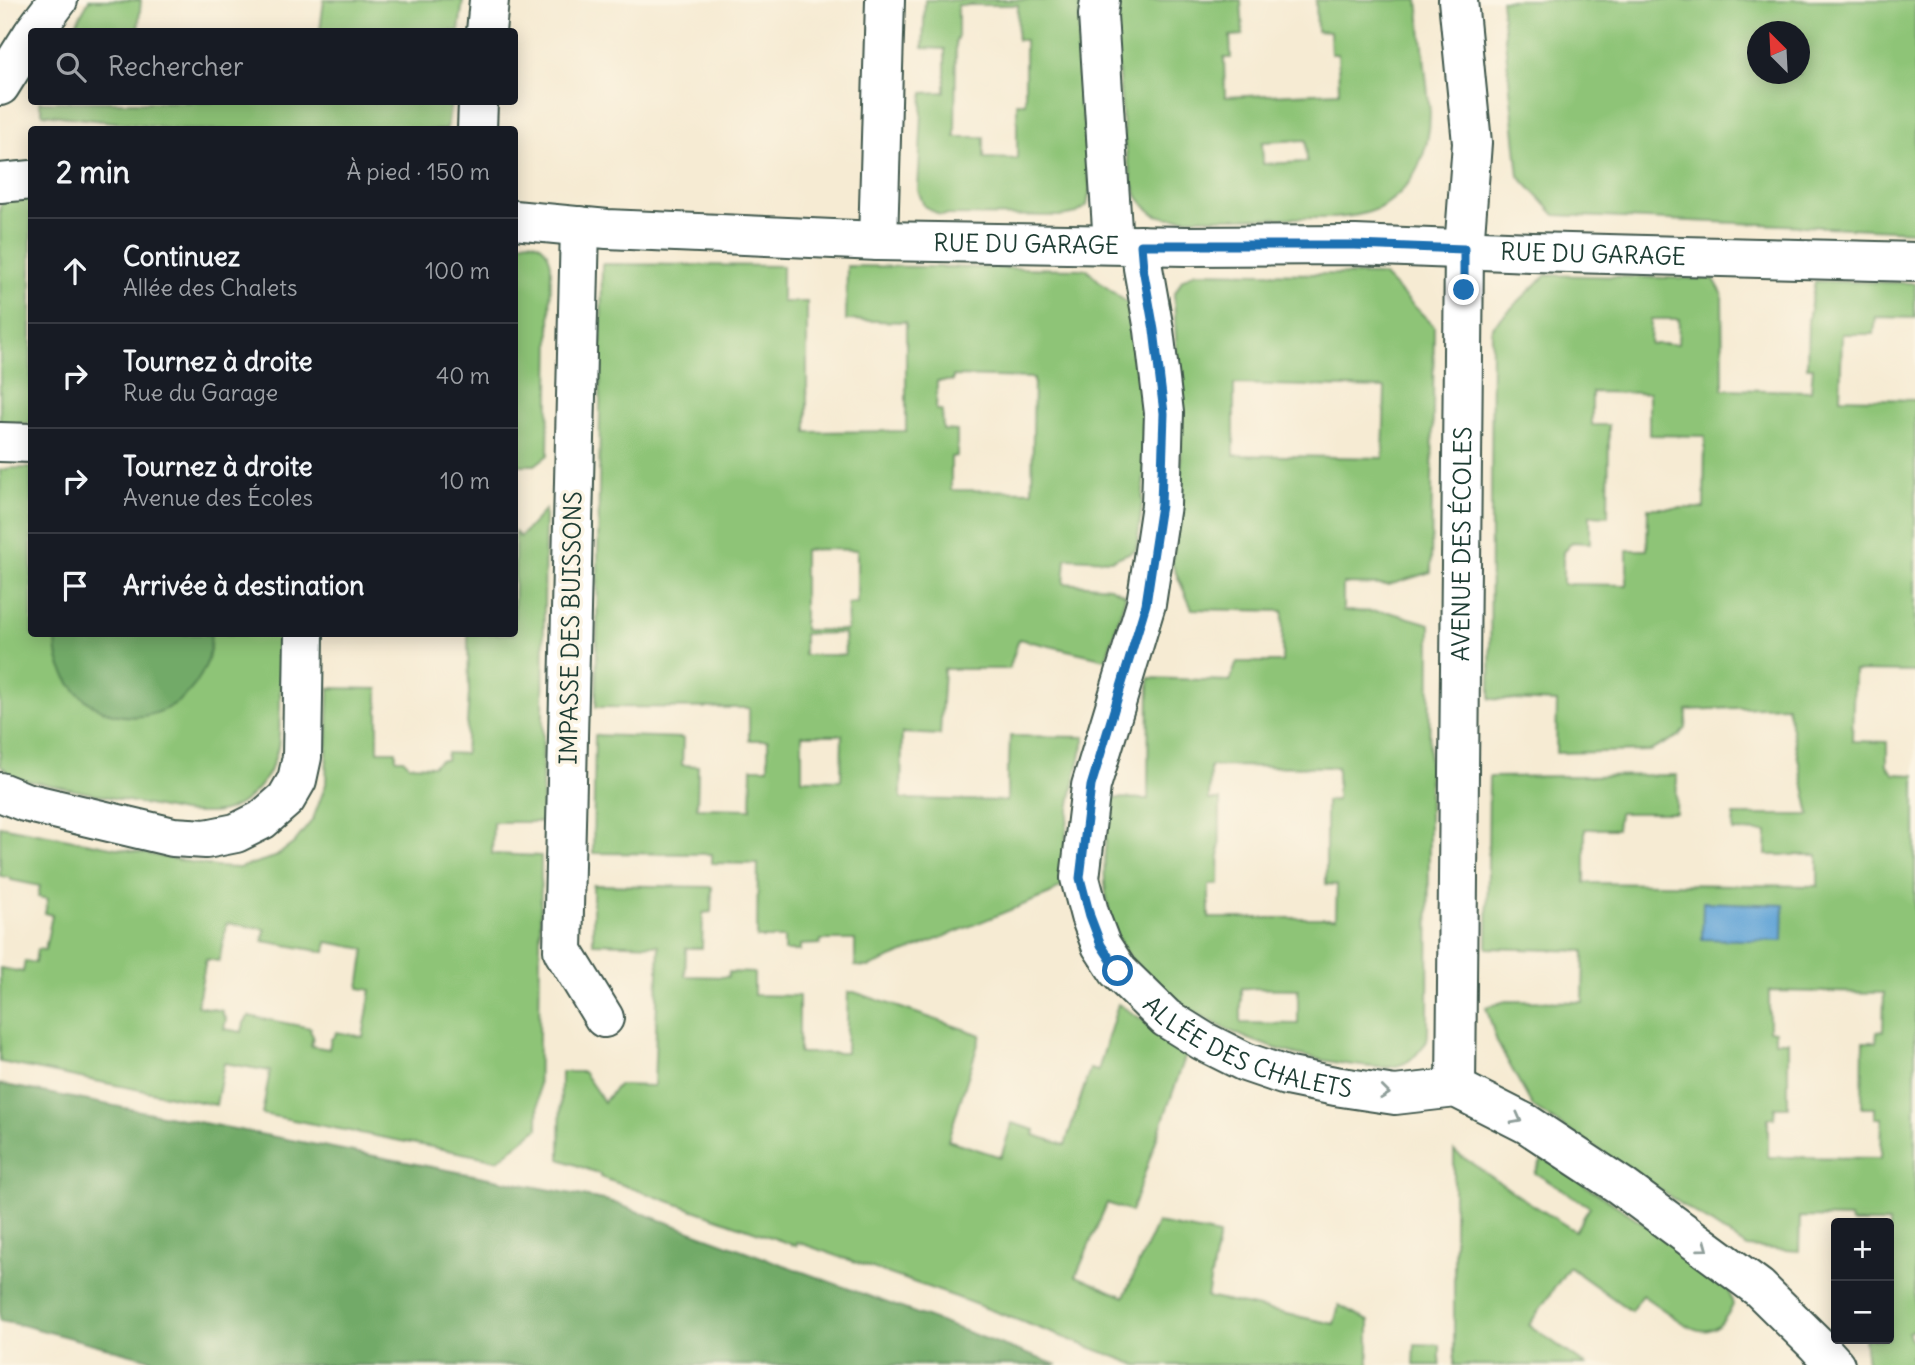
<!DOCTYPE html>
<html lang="fr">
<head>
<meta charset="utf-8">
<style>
	body { margin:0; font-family:Delius,sans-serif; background:#20242c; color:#f1f3f6 }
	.controls { position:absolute; right:21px; bottom:21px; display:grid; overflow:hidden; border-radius:7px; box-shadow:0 4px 18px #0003 }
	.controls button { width:63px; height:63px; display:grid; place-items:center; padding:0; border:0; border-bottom:2px solid #363941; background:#171b24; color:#f1f3f6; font:35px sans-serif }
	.compass { position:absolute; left:1747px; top:21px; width:63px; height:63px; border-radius:50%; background:#171b24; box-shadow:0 4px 18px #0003; rotate:336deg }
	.stop { position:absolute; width:21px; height:21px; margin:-16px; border:5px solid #1f6fb2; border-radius:50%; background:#fff }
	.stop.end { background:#1f6fb2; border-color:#fff; box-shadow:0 2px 7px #0008 }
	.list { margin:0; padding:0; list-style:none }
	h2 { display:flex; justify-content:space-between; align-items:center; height:91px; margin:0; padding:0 28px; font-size:30px }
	h2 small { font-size:23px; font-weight:400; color:#9ea1a6 }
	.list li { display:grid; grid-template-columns:46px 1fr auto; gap:21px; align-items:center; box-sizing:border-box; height:105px; padding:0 28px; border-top:2px solid #363941 }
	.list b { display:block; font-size:26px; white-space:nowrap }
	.list p { margin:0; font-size:23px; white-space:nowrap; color:#9ea1a6 }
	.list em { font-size:23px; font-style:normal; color:#9ea1a6 }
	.icon { flex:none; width:38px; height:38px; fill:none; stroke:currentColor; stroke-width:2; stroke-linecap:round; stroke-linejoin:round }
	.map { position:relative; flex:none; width:1915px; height:1365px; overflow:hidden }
	.search { position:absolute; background:#171b24; box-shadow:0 4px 18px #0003; left:28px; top:28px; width:490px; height:77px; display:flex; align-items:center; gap:18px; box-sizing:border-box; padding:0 24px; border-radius:7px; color:#9ea1a6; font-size:26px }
	.panel { position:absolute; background:#171b24; box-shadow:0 4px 18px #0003; left:28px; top:126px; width:490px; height:511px; border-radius:7px }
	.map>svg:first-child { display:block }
	.green { fill:#8ec477; stroke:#568056; stroke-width:2; fill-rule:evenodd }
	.forest { fill:#72aa68; stroke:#48744e; stroke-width:2 }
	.water { fill:#64a5d7; stroke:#427186; stroke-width:2 }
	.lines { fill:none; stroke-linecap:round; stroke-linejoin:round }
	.minor-casing { stroke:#3f574c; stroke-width:42 }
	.minor { stroke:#fff; stroke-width:38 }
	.oneway { stroke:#8f9e9a }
	.route { stroke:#1f6fb2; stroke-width:9 }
	.labels { text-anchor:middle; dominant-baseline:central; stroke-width:7; stroke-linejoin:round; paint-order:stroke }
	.street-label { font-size:24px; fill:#1f3d34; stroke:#fcf5e5 }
</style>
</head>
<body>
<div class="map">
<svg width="1915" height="1365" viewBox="0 0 1915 1365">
	<rect width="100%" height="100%" fill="#fcf5e5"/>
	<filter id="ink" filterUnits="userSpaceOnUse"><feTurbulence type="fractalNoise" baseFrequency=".0143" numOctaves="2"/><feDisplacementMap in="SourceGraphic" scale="14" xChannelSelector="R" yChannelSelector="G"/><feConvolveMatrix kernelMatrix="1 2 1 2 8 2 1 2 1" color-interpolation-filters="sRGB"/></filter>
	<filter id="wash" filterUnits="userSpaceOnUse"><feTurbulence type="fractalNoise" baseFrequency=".00686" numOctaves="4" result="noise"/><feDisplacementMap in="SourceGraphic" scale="28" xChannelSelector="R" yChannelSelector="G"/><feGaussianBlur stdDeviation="1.57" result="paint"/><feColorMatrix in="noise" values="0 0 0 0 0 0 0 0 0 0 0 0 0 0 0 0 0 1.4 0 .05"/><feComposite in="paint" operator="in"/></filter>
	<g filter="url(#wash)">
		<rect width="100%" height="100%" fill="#f6ebd3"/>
		<path class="green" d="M 89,0 L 141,0 L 138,31 L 72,31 Z
			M 324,0 L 463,0 L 459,31 L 320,31 Z
			M 925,0 L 1080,0 L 1078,68 L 1090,189 L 1087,206 L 1077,213 L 1061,216 L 940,215 L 924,206 L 918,190 L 923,93 L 945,92 L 945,49 L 923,48 ZM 958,5 L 1018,5 L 1017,40 L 1025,40 L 1025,103 L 1017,103 L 1017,159 L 984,158 L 984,137 L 955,137 L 956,40 L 958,39 Z
			M 1118,0 L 1241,0 L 1243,35 L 1230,36 L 1231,58 L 1224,58 L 1225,97 L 1339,92 L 1338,54 L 1331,54 L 1330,32 L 1317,31 L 1316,0 L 1418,0 L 1430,113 C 1430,151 1414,191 1377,209 C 1364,215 1349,217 1334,218 L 1169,218 L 1156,215 L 1146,207 L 1138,197 L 1133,185 L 1125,147 L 1115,35 ZM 1306,140 L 1307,162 L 1263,164 L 1262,142 Z
			M 1501,0 L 1915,0 L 1915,231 L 1555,215 L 1519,176 ZM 1758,32 L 1800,32 L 1800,74 L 1758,74 Z
			M 39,102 L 451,102 L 447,128 L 445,130 L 181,130 L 43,114 Z
			M 31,189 L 31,424 L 0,423 L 0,206 L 4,202 Z
			M 529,241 C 543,243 548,251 551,264 L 548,455 L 535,465 L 515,465 L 515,244 Z
			M 602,264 L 782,266 L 782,302 L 807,302 L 807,432 L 906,431 L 906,322 L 846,320 L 847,266 L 1087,269 L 1101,283 L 1131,306 C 1136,349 1142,393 1144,436 C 1146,474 1142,513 1136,550 L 1112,560 L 1066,558 L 1064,583 L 1110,587 L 1126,595 L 1106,659 L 1019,639 L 1009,669 L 944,669 L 940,735 L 902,733 L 901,799 L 1007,801 L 1007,767 L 1009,767 L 1010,736 L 1085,737 C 1073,786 1061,832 1066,883 L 1050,894 L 869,967 L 855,966 L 855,940 L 821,940 L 820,944 L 800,945 L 800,951 L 784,951 L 784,938 L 757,938 L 758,864 L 712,863 L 712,854 L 593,853 L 595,735 L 683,738 L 682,765 L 698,766 L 697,808 L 751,809 L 752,768 L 768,768 L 768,740 L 749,740 L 749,708 L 596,707 ZM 953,376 L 1034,378 L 1032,491 L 951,490 L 951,457 L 957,456 L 957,431 L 943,430 L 942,410 L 936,410 L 937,381 L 953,381 ZM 823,549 L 857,550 L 857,603 L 848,604 L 847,630 L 804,630 L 804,550 ZM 844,633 L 845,655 L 804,655 L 804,634 ZM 802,735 L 842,735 L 841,780 L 802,779 Z
			M 1196,272 L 1383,275 L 1434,326 L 1431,572 L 1389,585 L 1343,584 L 1343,611 L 1389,612 L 1430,624 L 1428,1025 C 1428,1030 1428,1037 1427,1041 C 1425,1045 1422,1047 1420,1050 C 1402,1075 1373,1067 1346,1064 C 1277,1054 1216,1032 1161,988 C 1147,976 1130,961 1121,945 C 1098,899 1103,847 1112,798 L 1148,799 L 1149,678 L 1230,681 L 1237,662 L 1282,662 L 1283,611 L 1192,609 L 1172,564 L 1178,527 L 1181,488 L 1181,452 L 1174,295 L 1182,280 ZM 1234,384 L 1385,388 L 1383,458 L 1234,455 ZM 1210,766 L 1337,767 L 1337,800 L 1326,801 L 1326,884 L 1337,885 L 1336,918 L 1209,918 L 1209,885 L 1219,884 L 1220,800 L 1209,800 ZM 1241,988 L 1298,989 L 1298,1024 L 1241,1023 Z
			M 1546,275 L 1714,279 L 1722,293 L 1723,389 L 1811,391 L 1813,367 L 1807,367 L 1808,321 L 1815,281 L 1915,283 L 1915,318 L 1876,317 L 1874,334 L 1842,334 L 1840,398 L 1915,400 L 1915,672 L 1854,671 L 1852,741 L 1887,742 L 1887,766 L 1894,774 L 1915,775 L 1915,1329 L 1908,1332 L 1915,1347 L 1915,1354 L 1910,1356 L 1915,1365 L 1870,1365 L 1867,1362 L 1864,1339 L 1889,1339 L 1889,1223 L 1851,1223 L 1850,1218 L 1800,1217 L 1799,1251 L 1747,1247 L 1533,1107 L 1497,1042 L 1486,1007 L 1506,1001 L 1583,1002 L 1584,951 L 1487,948 L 1489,777 L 1677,775 L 1676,813 L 1619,813 L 1617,829 L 1585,829 L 1585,883 L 1818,886 L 1818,855 L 1766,855 L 1767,832 L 1733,831 L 1734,815 L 1810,815 L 1787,706 L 1687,710 L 1686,728 L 1679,736 L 1650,751 L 1556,753 L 1557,702 L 1490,699 L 1492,327 ZM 1651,319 L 1679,319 L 1678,344 L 1650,344 ZM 1592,392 L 1649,393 L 1649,435 L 1705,436 L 1704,508 L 1648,508 L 1647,550 L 1627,550 L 1627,585 L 1563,584 L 1563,552 L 1572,542 L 1590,543 L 1590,515 L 1608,516 L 1609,425 L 1592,425 ZM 1769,991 L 1884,993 L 1883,1031 L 1877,1032 L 1876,1042 L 1863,1042 L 1862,1108 L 1875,1108 L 1875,1118 L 1882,1118 L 1881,1158 L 1768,1157 L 1768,1118 L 1774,1118 L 1775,1107 L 1788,1107 L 1788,1041 L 1775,1041 L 1775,1031 L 1769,1030 Z
			M 11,468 L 31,468 L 32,634 L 282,634 C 281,659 280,684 280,709 C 279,721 280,735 278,747 C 273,772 255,799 230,809 C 215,815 199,813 182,812 L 20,779 L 11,775 L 0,765 L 0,470 Z
			M 545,510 L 542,822 L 493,822 L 492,854 L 541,856 L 538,1128 L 498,1160 L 262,1114 L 270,1071 L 224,1063 L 216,1105 L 0,1062 L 0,968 L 23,972 L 25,961 L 35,963 L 37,949 L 45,950 L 52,915 L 45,913 L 48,899 L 38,897 L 40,886 L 11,880 L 11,878 L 0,876 L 0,826 L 216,867 L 239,868 L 275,857 L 294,843 L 313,819 L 326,784 L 329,688 L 378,689 L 378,751 L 396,751 L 396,759 L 403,759 L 409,765 L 433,766 L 440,760 L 446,760 L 447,753 L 465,754 L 469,693 L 468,634 L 514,634 L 515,532 L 520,537 ZM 227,923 L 265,929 L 263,941 L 325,952 L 327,942 L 365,949 L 359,988 L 371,990 L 363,1037 L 336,1032 L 335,1036 L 331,1039 L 329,1049 L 311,1046 L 313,1036 L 310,1031 L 311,1028 L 249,1016 L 244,1023 L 242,1032 L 224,1029 L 226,1019 L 223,1015 L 223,1011 L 197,1006 L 206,959 L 219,961 Z
			M 593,885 L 712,887 L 711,912 L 703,913 L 702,948 L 686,948 L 685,976 L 728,977 L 729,972 L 754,973 L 754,995 L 799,996 L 799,1053 L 846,1053 L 848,992 L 854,992 L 981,1035 L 948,1140 L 1001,1157 L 1012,1123 L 1035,1130 L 1034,1135 L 1065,1145 L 1090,1069 L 1098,1071 L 1118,1004 L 1188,1049 L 1131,1212 L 1107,1203 L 1076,1276 L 1124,1297 L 1157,1223 L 1219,1235 L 1207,1297 L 1334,1324 L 1339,1305 L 1369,1321 L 1369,1365 L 1137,1365 L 956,1297 L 797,1242 L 796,1246 L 600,1177 L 600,1174 L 560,1159 L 561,1072 L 583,1072 L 604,1102 L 618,1085 L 654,1086 L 659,945 L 593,943 Z
			M 1454,1151 L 1519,1196 L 1575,1231 L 1590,1207 L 1535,1173 L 1543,1158 L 1677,1245 L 1726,1280 L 1733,1305 C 1717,1336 1702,1337 1675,1318 C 1664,1310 1653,1303 1642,1295 L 1631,1311 L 1569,1267 L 1529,1325 L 1586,1365 L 1454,1365 Z
			M 1415,1344 L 1440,1345 L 1440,1365 L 1414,1365 Z"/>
		<path class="forest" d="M 57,634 L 210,634 C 212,648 208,663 201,675 C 171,730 95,731 65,675 C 58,663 55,648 57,634 Z
			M 0,1084 L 609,1201 L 1057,1365 L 172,1365 L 26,1326 L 0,1321 Z"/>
		<path class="water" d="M 1703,902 L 1784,905 L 1783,941 L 1702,939 Z"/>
	</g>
	<g filter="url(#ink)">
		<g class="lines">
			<defs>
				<g id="minor">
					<path d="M 1100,0 L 1098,15 L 1113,244"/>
					<path d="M 34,32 L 58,0"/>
					<path d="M 486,32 L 489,0"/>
					<path d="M 0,86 L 32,35"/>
					<path d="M 477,130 L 478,102"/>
					<path d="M 0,183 L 32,180"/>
					<path id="s1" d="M 514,220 L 607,229 L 878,241 L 1186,246 L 1355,245 L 1532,252 L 1915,262"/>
					<path d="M 580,226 L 563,951 L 604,1018"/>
					<path d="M 878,241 L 885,0"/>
					<path id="s2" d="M 1141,245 L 1143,268 L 1154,330 L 1164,413 L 1161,505 L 1146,604 L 1091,786 L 1080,878 L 1090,916 L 1101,945 L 1118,971 L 1166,1018 L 1203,1041 L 1245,1062 L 1286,1076 L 1335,1086 L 1395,1095 L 1456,1088 L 1527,1124 L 1621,1186 L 1759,1288 L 1816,1344 L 1835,1365"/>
					<path d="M 0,442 L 32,443"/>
					<path d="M 0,792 L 25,802 L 173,837 L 206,839 L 236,833 L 262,820 L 286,799 L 297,780 L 302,757 L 304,634"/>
					<path id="s3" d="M 1456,1088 L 1464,249 L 1472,143 L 1458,0"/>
				</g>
			</defs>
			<use href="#minor" class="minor-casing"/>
			<use href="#minor" class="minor"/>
		</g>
		<defs><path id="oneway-chevron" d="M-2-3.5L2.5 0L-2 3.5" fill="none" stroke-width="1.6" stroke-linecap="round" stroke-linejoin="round" transform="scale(1.75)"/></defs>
		<g class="oneway">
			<use href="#oneway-chevron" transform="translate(1385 1093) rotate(7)"/>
			<use href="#oneway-chevron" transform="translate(1517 1119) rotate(28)"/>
			<use href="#oneway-chevron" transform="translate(1704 1247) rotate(36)"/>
		</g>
	</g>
	<g class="lines" filter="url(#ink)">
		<path class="route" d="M 1118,971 L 1101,945 L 1090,916 L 1080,878 L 1091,786 L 1146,604 L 1161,505 L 1164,413 L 1154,330 L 1143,268 L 1141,245 L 1355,245 L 1464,249 L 1464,290"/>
	</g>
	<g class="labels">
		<g class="street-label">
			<text stroke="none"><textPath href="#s1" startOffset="513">RUE DU GARAGE</textPath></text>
			<text stroke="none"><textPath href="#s1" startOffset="1080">RUE DU GARAGE</textPath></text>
			<text stroke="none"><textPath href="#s3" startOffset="544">AVENUE DES ÉCOLES</textPath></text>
			<text transform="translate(570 628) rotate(-89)">IMPASSE DES BUISSONS</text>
			<text stroke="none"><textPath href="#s2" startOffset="901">ALLÉE DES CHALETS</textPath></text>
		</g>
	</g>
</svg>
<div class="controls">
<button>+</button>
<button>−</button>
</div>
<svg class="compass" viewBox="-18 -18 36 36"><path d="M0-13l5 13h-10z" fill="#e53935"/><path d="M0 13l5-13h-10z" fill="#9ea1a6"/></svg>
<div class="stop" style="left:1118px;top:971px"></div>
<div class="stop end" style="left:1464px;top:290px"></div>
<div class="search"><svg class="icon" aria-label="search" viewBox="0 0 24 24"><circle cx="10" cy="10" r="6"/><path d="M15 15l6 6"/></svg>Rechercher</div>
<section class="panel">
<h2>2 min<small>À pied · 150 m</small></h2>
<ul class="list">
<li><svg class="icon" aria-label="ahead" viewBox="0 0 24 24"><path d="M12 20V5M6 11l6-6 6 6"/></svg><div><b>Continuez</b><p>Allée des Chalets</p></div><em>100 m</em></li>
<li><svg class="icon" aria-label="right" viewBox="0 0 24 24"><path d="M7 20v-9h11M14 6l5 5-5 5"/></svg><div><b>Tournez à droite</b><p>Rue du Garage</p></div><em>40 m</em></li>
<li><svg class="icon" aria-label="right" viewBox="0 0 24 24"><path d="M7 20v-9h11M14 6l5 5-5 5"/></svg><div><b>Tournez à droite</b><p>Avenue des Écoles</p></div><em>10 m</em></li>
<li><svg class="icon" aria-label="arrive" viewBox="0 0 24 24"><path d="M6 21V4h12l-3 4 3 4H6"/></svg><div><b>Arrivée à destination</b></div></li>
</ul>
</section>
</div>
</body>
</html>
